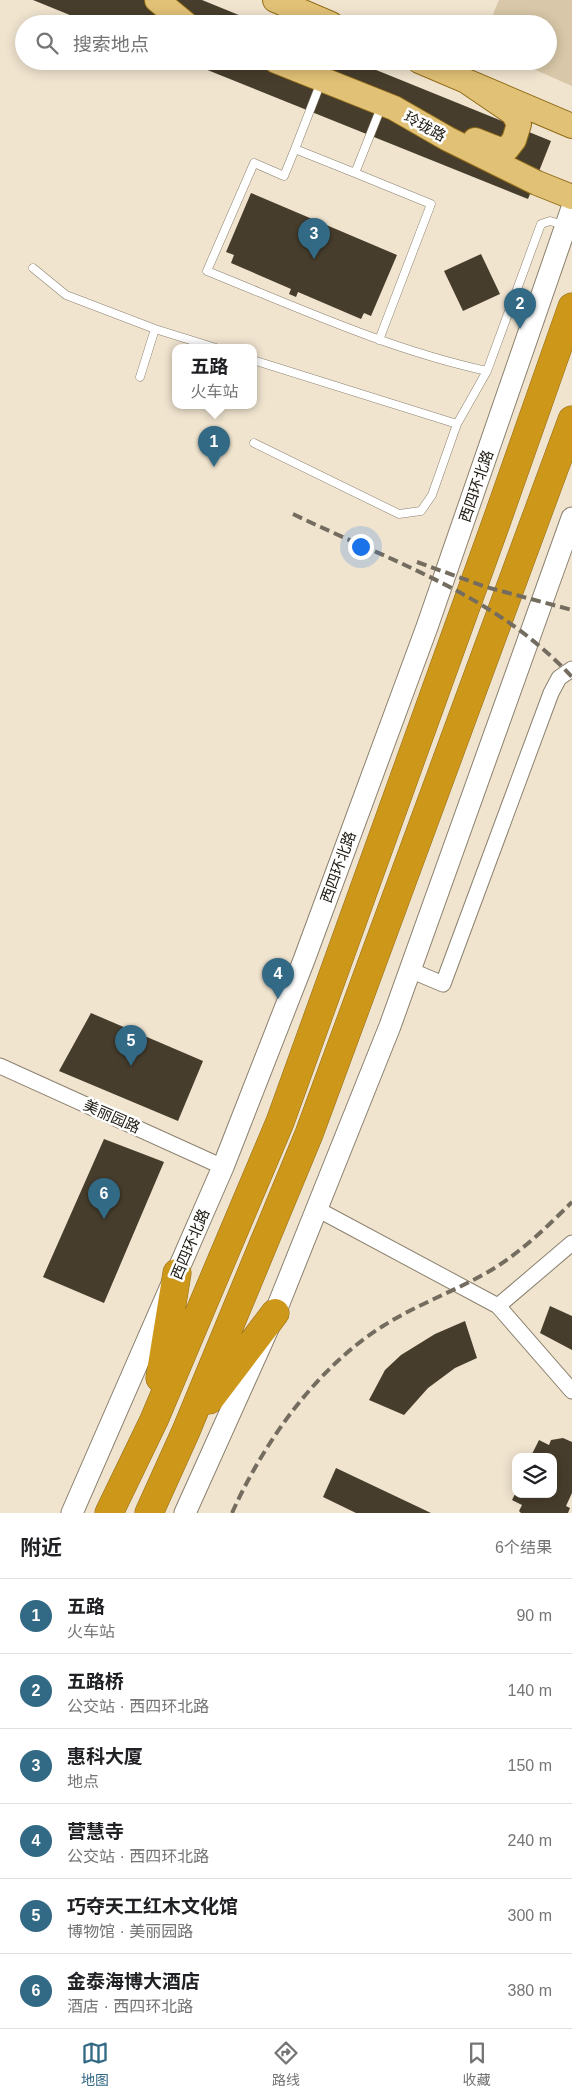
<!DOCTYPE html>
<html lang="zh">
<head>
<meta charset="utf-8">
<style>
	body { margin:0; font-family:Arial,"Noto Sans SC",sans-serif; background:#f6f6f6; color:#202124 }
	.controls { position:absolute; right:15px; bottom:15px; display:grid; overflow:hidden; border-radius:10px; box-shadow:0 2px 12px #0003 }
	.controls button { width:45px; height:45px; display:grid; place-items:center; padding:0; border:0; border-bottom:1px solid #e0e0e0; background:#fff; color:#202124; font:25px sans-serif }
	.you { position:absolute; left:360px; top:546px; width:18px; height:18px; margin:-12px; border:4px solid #fff; border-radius:50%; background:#1a73e8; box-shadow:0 0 0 8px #1a73e833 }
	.badge { display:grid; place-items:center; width:32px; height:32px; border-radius:50%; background:#326984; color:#fff; font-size:16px; font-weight:700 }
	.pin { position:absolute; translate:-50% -41px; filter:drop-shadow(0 1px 2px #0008) }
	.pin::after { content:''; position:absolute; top:26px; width:18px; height:15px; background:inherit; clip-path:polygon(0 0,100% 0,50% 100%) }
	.popup { position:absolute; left:172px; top:344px; width:85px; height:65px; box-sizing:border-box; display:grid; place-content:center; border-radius:10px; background:#fff; filter:drop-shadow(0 1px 4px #0005); font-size:16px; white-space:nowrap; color:#757577 }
	.popup b { font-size:19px; color:#202124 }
	.popup::after { content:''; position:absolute; left:50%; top:100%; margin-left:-10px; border:10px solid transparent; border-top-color:#fff }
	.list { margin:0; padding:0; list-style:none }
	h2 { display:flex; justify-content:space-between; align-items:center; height:65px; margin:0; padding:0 20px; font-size:21px }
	h2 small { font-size:16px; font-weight:400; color:#757577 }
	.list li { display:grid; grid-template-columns:32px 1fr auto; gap:15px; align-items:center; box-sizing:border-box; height:75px; padding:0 20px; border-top:1px solid #e0e0e0 }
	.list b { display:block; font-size:19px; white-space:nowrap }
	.list p { margin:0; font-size:16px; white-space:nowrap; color:#757577 }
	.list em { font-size:16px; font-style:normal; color:#757577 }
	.icon { flex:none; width:28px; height:28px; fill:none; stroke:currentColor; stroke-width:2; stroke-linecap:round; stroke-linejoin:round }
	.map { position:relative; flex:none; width:572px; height:1513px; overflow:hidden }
	.search { position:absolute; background:#fff; box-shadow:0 2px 12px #0003; left:15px; right:15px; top:15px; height:55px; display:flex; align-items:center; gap:12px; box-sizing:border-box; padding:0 18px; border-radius:28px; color:#757577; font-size:19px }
	.sheet { height:515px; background:#fff }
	nav { display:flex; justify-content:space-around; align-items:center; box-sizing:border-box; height:70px; border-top:1px solid #e0e0e0; background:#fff; font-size:14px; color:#757577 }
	nav a { display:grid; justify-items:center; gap:2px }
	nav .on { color:#326984 }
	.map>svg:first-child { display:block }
	.green { fill:#d8c7a8 }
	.building { fill:#473d2c }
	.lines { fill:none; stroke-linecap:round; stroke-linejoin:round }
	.lane-casing { stroke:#8b816e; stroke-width:9 }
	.street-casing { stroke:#8b816e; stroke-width:17 }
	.secondary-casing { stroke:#8b816e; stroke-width:23 }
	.primary-casing { stroke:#906b17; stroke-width:26 }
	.highway-casing { stroke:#906b17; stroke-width:29 }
	.lane { stroke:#fff; stroke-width:8 }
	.street { stroke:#fff; stroke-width:15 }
	.secondary { stroke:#fff; stroke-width:21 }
	.primary { stroke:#e1c176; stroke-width:24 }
	.highway { stroke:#cd971a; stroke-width:28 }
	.rail { stroke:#746d5f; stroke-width:4; stroke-dasharray:10 5; stroke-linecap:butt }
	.labels { text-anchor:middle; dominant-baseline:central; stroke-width:5; stroke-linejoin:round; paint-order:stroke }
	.street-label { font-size:15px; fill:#1e1a12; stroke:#fff }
</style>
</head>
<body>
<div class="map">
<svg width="572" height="1513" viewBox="0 0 572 1513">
	<rect width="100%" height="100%" fill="#f0e4cf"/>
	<path class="green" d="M 499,0 L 572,0 L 572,86 L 515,61 L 548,61 L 548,24 L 489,24 Z"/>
	<path class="building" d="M 33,0 L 202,0 L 261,24 L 92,24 Z
		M 185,61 L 354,61 L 551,141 L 528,199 Z
		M 251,193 L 397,255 L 371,316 L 364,313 L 361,319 L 298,292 L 296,297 L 289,294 L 291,289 L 231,263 L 234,255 L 226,252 Z
		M 481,254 L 500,294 L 463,311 L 444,271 Z
		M 91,1013 L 203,1061 L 178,1121 L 59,1071 Z
		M 104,1139 L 164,1162 L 104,1303 L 43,1277 Z
		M 550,1306 L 572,1316 L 572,1350 L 540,1333 Z
		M 465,1321 L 477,1358 L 455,1368 L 428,1388 L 404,1415 L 369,1400 L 385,1370 L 401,1355 L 435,1334 Z
		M 563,1438 L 572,1442 L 572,1493 L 566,1506 L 570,1508 L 568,1513 L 521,1513 L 519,1511 L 522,1505 L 512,1500 L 515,1494 L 553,1494 L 553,1457 L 537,1457 L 532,1454 L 539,1440 L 549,1445 L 551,1440 Z
		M 336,1468 L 431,1513 L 356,1513 L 323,1497 Z"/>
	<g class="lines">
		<defs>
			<path id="lane" d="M 321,82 L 295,149 L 355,173
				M 295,149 L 284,176 L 254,163 L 207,271 C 299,308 390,350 487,371
				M 33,268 L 66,295 L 155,329 L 216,348
				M 379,340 L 431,204 L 355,173 L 382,105
				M 253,360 L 457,424 L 487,371 L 541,224 L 550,221 L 564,225
				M 140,377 L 155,329
				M 254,443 L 399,514 L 421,511 L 432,495 L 457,424"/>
			<path id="street" d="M 410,970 L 443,984 L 551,693 L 559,678 L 572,669
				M 0,1066 L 223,1167
				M 317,1209 L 498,1306 L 572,1391
				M 498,1306 L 572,1243"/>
			<path id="secondary" d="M 72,1513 L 223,1167 L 304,960 L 427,627 L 572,208
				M 185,1513 L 275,1313 L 390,1026 L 572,518"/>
			<path id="primary" d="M 157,0 L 186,24
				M 275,0 L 331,24
				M 276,61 L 394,108 L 448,139 L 537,183 L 572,197
				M 419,61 L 572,126
				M 466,81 L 513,113 L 519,124 L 514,140 L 507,149 L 498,149 L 475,140"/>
			<path id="highway" d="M 160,1378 L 177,1273
				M 209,1400 L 275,1313
				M 109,1513 L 154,1420 L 280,1122 L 496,523 L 572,307
				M 149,1513 L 186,1431 L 309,1134 L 572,420"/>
		</defs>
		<use href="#lane" class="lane-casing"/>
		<use href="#street" class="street-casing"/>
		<use href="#secondary" class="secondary-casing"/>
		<use href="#primary" class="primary-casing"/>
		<use href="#highway" class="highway-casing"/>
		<use href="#lane" class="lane"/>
		<use href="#street" class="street"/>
		<use href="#secondary" class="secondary"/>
		<use href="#primary" class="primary"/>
		<use href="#highway" class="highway"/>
		<path class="rail" d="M 293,514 C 392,562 495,594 572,677
			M 417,562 L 486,587 L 572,610
			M 232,1513 C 264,1442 316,1368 383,1326 C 416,1305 453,1292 488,1272 C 519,1254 546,1228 572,1202"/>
	</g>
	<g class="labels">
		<g class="street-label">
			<text transform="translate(425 126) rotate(29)">玲珑路</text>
			<text transform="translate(476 486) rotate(-71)">西四环北路</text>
			<text transform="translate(338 867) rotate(-70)">西四环北路</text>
			<text transform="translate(112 1116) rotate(24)">美丽园路</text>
			<text transform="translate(190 1244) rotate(-67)">西四环北路</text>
		</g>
	</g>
</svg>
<div class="controls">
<button><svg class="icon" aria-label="layers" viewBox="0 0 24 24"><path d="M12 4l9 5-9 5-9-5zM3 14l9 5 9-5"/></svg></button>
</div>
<div class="you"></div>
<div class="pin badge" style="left:214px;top:467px">1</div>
<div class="popup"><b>五路</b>火车站</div>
<div class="pin badge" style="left:520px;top:329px">2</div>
<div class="pin badge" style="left:314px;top:259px">3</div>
<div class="pin badge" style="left:278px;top:999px">4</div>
<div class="pin badge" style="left:131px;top:1066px">5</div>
<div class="pin badge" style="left:104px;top:1219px">6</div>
<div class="search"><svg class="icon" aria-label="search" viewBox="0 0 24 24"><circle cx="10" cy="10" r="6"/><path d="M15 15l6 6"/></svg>搜索地点</div>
</div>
<section class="sheet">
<h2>附近<small>6个结果</small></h2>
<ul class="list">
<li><span class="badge">1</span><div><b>五路</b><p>火车站</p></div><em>90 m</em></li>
<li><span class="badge">2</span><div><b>五路桥</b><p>公交站 · 西四环北路</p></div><em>140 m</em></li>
<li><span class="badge">3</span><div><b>惠科大厦</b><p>地点</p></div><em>150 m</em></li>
<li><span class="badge">4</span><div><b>营慧寺</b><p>公交站 · 西四环北路</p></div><em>240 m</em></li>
<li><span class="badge">5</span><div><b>巧夺天工红木文化馆</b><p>博物馆 · 美丽园路</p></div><em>300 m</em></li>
<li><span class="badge">6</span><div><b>金泰海博大酒店</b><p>酒店 · 西四环北路</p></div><em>380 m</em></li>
</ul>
</section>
<nav>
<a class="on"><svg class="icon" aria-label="map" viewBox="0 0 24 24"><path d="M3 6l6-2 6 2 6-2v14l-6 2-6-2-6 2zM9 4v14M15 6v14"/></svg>地图</a>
<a><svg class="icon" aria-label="directions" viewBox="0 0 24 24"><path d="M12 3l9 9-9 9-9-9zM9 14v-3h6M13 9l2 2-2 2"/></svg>路线</a>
<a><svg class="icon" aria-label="saved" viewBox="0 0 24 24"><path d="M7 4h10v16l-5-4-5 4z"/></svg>收藏</a>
</nav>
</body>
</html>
